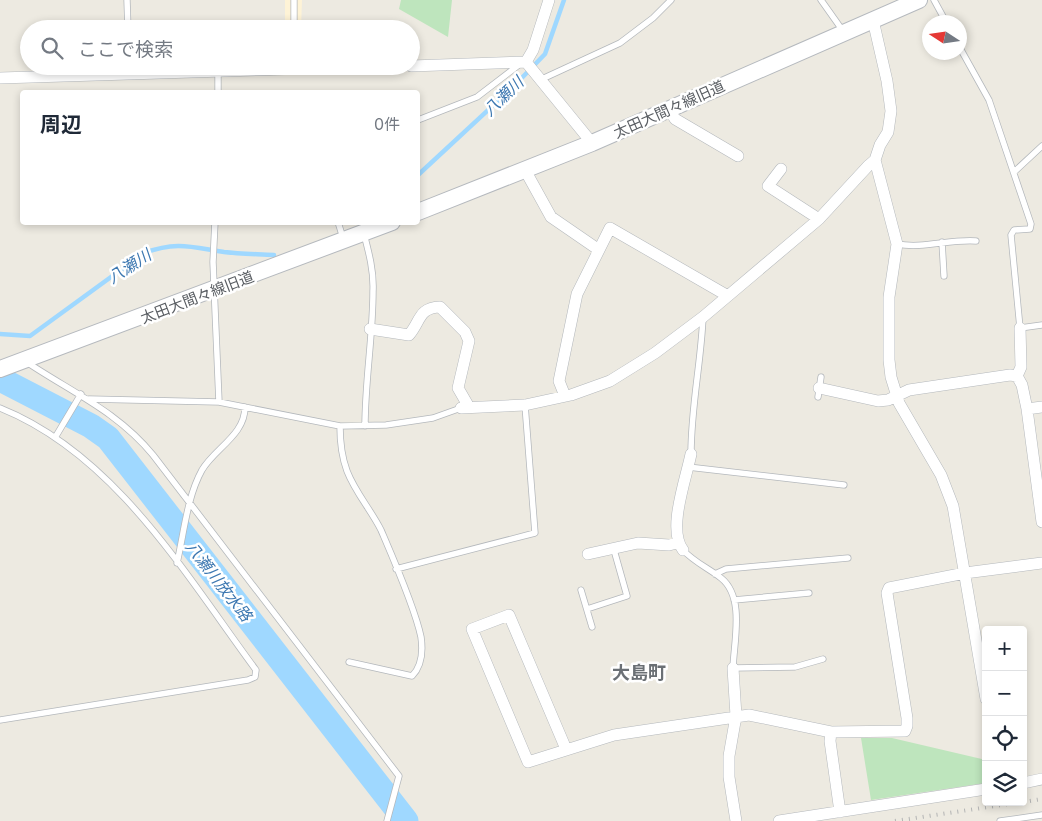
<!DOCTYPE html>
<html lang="ja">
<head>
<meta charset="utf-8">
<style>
	body { margin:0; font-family:Inter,"Noto Sans JP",sans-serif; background:#f2f2f3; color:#1f2937 }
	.controls { position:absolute; right:15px; bottom:15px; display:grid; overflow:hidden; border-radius:5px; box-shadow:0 2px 8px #0003 }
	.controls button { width:45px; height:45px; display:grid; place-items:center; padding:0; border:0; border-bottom:1px solid #e0e1e3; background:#fff; color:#1f2937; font:25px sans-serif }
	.compass { position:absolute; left:922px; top:15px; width:45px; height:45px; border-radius:50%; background:#fff; box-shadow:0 2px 8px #0003; rotate:282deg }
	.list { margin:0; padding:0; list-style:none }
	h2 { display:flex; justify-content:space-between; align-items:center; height:65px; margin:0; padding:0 20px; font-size:21px }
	h2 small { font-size:16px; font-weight:400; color:#747a83 }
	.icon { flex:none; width:28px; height:28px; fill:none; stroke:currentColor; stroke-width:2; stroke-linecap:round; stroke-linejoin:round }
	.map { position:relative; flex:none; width:1042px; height:821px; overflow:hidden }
	.search { position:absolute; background:#fff; box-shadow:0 2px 8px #0003; left:20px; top:20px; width:400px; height:55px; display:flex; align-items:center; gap:12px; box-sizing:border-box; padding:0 18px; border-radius:28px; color:#747a83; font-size:19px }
	.panel { position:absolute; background:#fff; box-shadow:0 2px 8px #0003; left:20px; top:90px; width:400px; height:135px; border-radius:5px }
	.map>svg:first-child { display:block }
	.commercial { fill:#fef3d6 }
	.green { fill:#bee5bd }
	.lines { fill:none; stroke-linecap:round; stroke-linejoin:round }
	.stream { stroke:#9fd8ff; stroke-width:4.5 }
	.river { stroke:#9fd8ff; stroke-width:25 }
	.lane-casing { stroke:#b4b8bc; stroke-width:7 }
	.street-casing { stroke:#b4b8bc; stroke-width:12 }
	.secondary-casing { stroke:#b5b9be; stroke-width:18 }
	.lane { stroke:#fff; stroke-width:5.5 }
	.street { stroke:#fff; stroke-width:11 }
	.secondary { stroke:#fff; stroke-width:16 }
	.rail { stroke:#b3b4b4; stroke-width:4; stroke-dasharray:1 6; stroke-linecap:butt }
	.labels { text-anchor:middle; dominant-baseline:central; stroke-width:5; stroke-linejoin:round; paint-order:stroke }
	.street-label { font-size:15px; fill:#5a5e63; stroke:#fff }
	.water-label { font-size:16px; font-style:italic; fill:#3d78b1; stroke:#fff }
	.quarter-label { font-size:18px; font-weight:bold; fill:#6b7075; stroke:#fff }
</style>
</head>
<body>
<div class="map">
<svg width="1042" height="821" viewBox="0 0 1042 821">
	<rect width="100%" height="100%" fill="#edeae1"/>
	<path class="commercial" d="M 285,0 L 302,0 L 301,29 L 285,29 Z"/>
	<path class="green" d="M 401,0 L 452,0 L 448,37 L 399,9 Z
		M 861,738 L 892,738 L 986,760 L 986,783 L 871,800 Z"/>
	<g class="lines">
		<path class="stream" d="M 418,175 L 514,86 L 545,54 L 564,0
			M 0,334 L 30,336 L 144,253 C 177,241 191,247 224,252 C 240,254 258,254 274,255"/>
		<path class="river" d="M 0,379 L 91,426 L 108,438 L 406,821"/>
		<defs>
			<path id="lane" d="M 127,0 L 128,29
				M 821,0 L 843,31
				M 934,0 L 946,22
				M 294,29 L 294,0
				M 960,48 L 989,100 L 1031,224 L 1030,229 L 1014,230 L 1011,235 L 1020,328 L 1042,325
				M 218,72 L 218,92
				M 542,79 L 620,43 L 653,18 L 671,0
				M 418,120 L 477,97 L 520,64
				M 1014,172 L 1042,146
				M 215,222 L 213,262 L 219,402
				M 338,222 L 343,238
				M 364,234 C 369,253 374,272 373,291 C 373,336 365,381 365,426
				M 942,242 L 944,276
				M 897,244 C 923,249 950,239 976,241
				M 25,361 C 71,392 117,411 153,455 L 399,776 L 387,821
				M 818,397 L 821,377
				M 89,399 L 219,402 L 340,426 L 386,425 L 433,418 L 461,408
				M 0,408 C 115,454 185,574 256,670 L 255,677 L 248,680 L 0,720
				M 340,426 C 340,442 341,455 347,471 C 355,492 371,510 381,530 C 393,558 415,608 421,637 C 423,651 422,666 412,676 L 349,662
				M 56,436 L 81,394
				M 691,454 C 691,407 701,363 703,317
				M 688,467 L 844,485
				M 683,550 C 694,562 708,568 721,578 C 745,597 734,641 733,668 L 795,667 L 823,659
				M 177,563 C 184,533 187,497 202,470 C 215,448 245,435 245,407
				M 396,569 L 535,533 L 525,405
				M 715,574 L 726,569 L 848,558
				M 581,590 L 592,627
				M 734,600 L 809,593
				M 587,609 L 627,596 L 614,550
				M 1000,821 L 1042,815"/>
			<path id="street" d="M 873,20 L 887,81 L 891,111 L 888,132 L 880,145 L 875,160 L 897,244 L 889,297 L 889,360 L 891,377 L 899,403 L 941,475 L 953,506 L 986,699
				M 526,62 L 592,143
				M 411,66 L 526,62 L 533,50 L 549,0
				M 0,78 L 378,66
				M 669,109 L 675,119 L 738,156
				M 781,169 L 768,186 L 819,219
				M 525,170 L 551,217 L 599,250
				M 1020,328 L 1021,367 L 1017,376 L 1022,385 L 1027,409 L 1042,522
				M 370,329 L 409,335 C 421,321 418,308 440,307 L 465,332 L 469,341 L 458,388 L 469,407
				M 819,388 L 878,401 L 888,400 L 909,390 L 1010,375 L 1017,376
				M 565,396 L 559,381 L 577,294 L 610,228 L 728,296
				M 461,408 L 525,405 L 571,395 L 610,381 L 655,353 L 703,317 L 819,219 L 868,166 L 875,160
				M 1027,409 L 1042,407
				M 683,550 C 667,530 686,479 691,454
				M 588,554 L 638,543 L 669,545 L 677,543
				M 733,668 L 736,716 L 729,756 L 729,777 L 736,821
				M 831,732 L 830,741 L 840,812
				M 566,749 L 509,615 L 472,629 L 528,762 L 614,735 L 749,715 L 831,732 L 905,731 L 907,726 L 907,718 L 887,593 L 889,588 L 965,573 L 1042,563
				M 1023,783 L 1042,779
				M 779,821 L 986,789"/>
			<path id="secondary" d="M 418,212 L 592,143 L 919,0
				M 0,369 L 392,222"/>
		</defs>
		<use href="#lane" class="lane-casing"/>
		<use href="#street" class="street-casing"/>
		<use href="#secondary" class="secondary-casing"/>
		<use href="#lane" class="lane"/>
		<use href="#street" class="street"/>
		<use href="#secondary" class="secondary"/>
		<path class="rail" d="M 1023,802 L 1042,799
			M 895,821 L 1022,802"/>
	</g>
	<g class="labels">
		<g class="street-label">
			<text transform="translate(669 109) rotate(-24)">太田大間々線旧道</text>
			<text transform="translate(197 297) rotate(-21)">太田大間々線旧道</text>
		</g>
		<g class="water-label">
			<text transform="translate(503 96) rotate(-44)">八瀬川</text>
			<text transform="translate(129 266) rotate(-33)">八瀬川</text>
			<text transform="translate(219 581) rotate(52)">八瀬川放水路</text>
		</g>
		<g class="quarter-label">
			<text x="639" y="672">大島町</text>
		</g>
	</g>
</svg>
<div class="controls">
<button>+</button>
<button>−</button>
<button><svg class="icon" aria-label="locate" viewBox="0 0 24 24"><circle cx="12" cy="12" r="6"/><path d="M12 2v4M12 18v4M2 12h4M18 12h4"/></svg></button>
<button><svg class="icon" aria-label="layers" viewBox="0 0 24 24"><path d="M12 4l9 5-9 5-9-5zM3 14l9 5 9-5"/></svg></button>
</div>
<svg class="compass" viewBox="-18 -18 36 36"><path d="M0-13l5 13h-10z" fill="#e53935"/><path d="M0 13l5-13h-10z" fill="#747a83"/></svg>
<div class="search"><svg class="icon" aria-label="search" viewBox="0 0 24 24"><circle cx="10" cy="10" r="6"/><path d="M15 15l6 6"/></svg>ここで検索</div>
<section class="panel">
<h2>周辺<small>0件</small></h2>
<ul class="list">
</ul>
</section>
</div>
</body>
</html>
